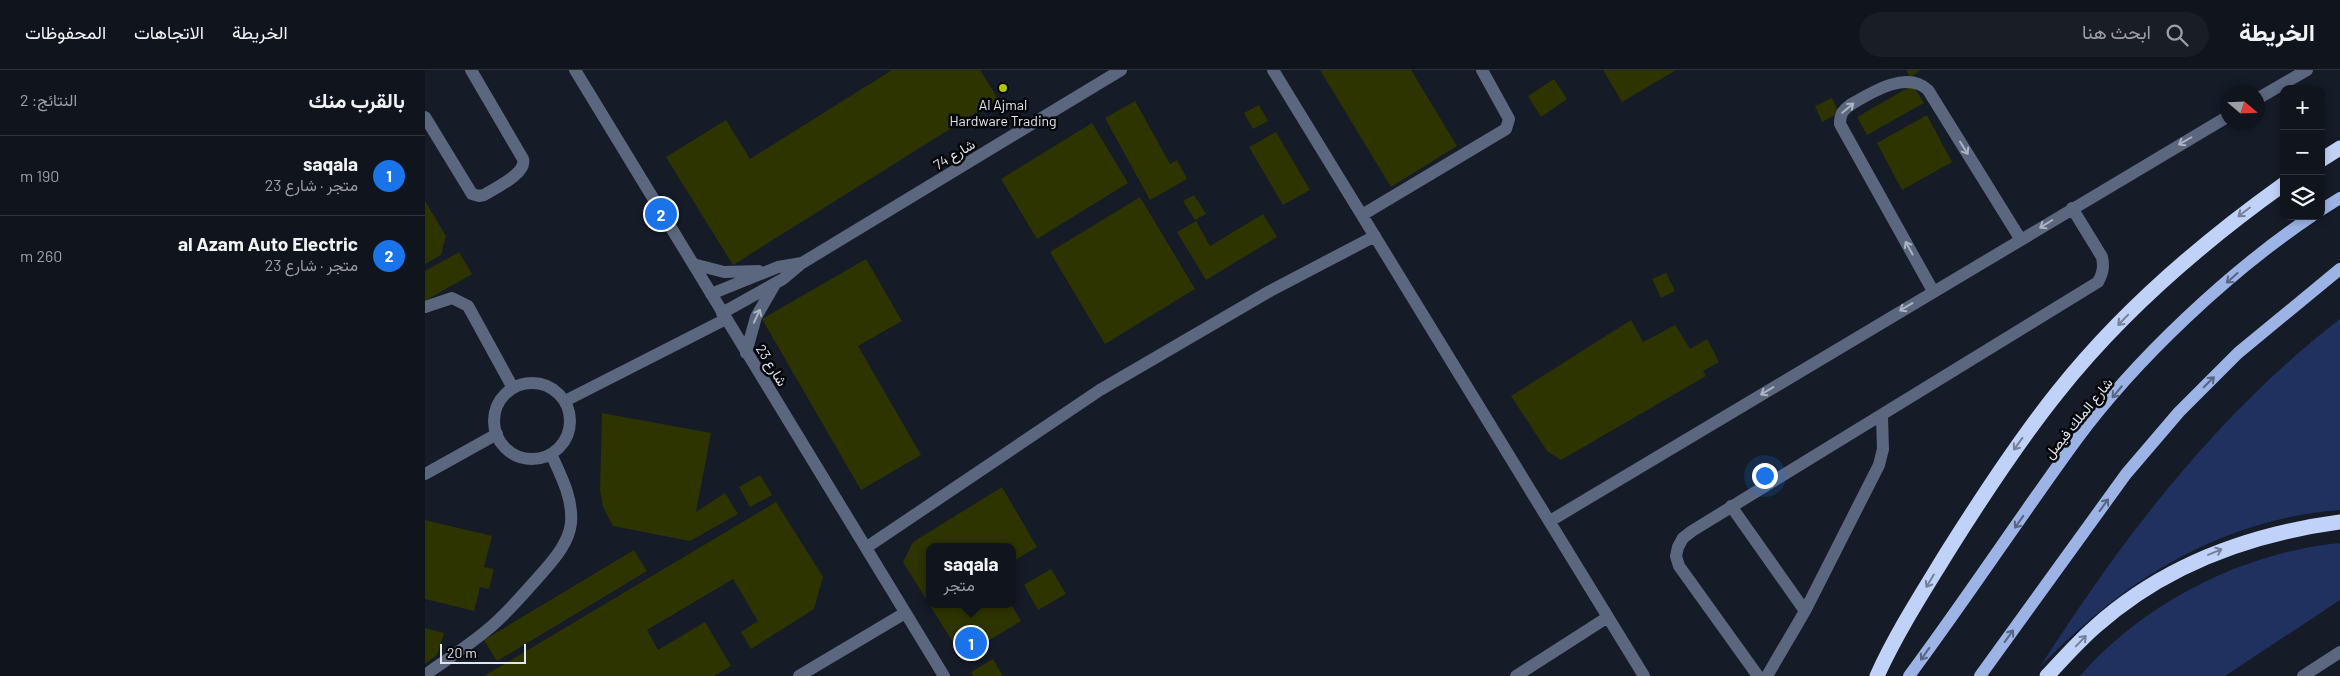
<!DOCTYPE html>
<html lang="ar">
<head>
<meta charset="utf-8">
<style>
	body { margin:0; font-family:Barlow,Vazirmatn,sans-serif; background:#191d26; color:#f1f3f6; direction:rtl }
	.controls { position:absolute; right:15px; top:15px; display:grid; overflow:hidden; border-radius:10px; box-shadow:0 2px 8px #0003 }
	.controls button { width:45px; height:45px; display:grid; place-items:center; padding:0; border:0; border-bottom:1px solid #30333b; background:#10141d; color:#f1f3f6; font:25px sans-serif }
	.compass { position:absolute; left:1795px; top:15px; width:45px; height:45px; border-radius:50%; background:#10141d; box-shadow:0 2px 8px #0003; rotate:109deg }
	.scale { position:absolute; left:15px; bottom:12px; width:86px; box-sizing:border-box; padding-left:5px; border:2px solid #e2e6ee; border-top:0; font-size:14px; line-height:18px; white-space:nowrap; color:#e2e6ee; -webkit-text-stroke:4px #04060a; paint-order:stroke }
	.you { position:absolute; left:1339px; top:405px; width:18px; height:18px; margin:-12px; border:4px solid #fff; border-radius:50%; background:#1a73e8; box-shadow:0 0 0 8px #1a73e833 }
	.badge { display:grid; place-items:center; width:32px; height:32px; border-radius:50%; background:#1a73e8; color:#fff; font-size:16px; font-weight:700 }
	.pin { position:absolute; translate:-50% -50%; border:2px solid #fff; box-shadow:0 1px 5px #0006 }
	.popup { position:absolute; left:501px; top:473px; width:90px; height:65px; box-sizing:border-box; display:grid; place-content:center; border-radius:10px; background:#10141d; filter:drop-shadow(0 1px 4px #0005); font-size:16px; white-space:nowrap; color:#9c9ea4 }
	.popup b { font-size:19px; color:#f1f3f6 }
	.popup::after { content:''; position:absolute; left:50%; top:100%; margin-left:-10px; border:10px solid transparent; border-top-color:#10141d }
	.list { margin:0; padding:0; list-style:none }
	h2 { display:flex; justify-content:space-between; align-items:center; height:65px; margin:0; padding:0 20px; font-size:21px }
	h2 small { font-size:16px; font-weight:400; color:#9c9ea4 }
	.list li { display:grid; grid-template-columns:32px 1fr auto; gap:15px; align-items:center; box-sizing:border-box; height:80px; padding:0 20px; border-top:1px solid #30333b }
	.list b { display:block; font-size:19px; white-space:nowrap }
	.list p { margin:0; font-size:16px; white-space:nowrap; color:#9c9ea4 }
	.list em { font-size:16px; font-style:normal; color:#9c9ea4 }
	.icon { flex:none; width:28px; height:28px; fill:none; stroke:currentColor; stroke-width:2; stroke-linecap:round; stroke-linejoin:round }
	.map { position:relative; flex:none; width:1915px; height:606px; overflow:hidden; direction:ltr }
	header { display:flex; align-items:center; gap:30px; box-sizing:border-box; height:70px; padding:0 25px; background:#10141d; border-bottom:1px solid #30333b }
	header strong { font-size:24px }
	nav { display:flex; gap:28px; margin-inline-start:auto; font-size:18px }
	.search { width:350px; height:45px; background:#191d26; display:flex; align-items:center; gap:12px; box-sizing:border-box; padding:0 18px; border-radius:28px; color:#9c9ea4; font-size:19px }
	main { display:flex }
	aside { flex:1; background:#10141d }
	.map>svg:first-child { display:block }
	.green { fill:#20315f }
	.building { fill:#2e3400 }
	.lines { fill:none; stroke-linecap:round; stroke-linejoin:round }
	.service { stroke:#5b667f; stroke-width:12 }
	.minor { stroke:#5b667f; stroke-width:12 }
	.primary { stroke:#9cb3e6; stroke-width:12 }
	.motorway { stroke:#c1d2f8; stroke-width:15 }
	.oneway { stroke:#acb3c2 }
	.oneway2 { stroke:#758099 }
	.oneway3 { stroke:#586583 }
	.poi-dot { fill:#b0c500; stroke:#04060a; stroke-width:2 }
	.labels { text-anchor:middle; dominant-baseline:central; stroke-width:5; stroke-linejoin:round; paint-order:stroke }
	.poi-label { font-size:14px; fill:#e2e6ee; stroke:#04060a }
	.street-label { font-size:14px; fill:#e2e6ee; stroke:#04060a }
</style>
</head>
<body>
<header>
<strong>الخريطة</strong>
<div class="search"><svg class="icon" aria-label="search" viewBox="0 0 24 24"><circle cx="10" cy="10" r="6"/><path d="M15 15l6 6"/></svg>ابحث هنا</div>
<nav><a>الخريطة</a><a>الاتجاهات</a><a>المحفوظات</a></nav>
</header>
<main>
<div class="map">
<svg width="1915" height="606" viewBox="0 0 1915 606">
	<rect width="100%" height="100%" fill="#151b27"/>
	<path class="green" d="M 1915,249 L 1915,440 C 1794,449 1696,512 1615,597 C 1698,467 1792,344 1915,249 Z
		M 1915,473 L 1915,530 L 1800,606 L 1655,606 C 1718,533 1819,482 1915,473 Z"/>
	<path class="building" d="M 467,0 L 555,0 L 573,29 L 308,195 L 241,87 L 301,50 L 325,89 Z
		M 895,0 L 986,0 L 1032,76 L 966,117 Z
		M 1178,0 L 1251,0 L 1197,32 Z
		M 1481,0 L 1496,0 L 1485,7 Z
		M 1129,9 L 1142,29 L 1116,47 L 1103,26 Z
		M 1488,15 L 1499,33 L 1442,65 L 1432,47 Z
		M 1407,28 L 1414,43 L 1397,52 L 1390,36 Z
		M 710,31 L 745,94 L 752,90 L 762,109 L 725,130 L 680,48 Z
		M 834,35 L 843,51 L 828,59 L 819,43 Z
		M 1502,45 L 1527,92 L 1477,120 L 1452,73 Z
		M 667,53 L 703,113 L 612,169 L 576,109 Z
		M 851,62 L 885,120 L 858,135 L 824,77 Z
		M 769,125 L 781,144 L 770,150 L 758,131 Z
		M 715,127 L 770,219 L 680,274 L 625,182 Z
		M 0,131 L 21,166 L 16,185 L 0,194 Z
		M 838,144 L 852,167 L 781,210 L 752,162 L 771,151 L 785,176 Z
		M 34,182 L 47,204 L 0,231 L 0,201 Z
		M 441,189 L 477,251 L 433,276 L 496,385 L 436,420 L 337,249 Z
		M 1241,203 L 1250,221 L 1236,228 L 1227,209 Z
		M 1206,250 L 1218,272 L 1250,255 L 1265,279 L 1282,269 L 1294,292 L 1278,301 L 1281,306 L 1136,390 L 1122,381 L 1086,326 Z
		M 177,343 L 286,363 L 271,442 L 300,423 L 313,444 L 265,471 L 188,456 L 178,437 L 175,421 Z
		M 335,405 L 347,425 L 325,437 L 314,417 Z
		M 577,417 L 612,477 L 587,492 L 587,477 L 505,477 L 505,534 L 586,534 L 596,551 L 537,587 L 478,492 L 488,472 Z
		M 351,432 L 398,507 L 389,539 L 326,579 L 316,562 L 333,551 L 308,509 L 222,560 L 233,580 L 280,552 L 306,596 L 289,606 L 59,606 Z
		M 0,450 L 67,466 L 59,497 L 69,499 L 64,519 L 55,517 L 49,541 L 0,529 Z
		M 209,480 L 222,501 L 72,591 L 59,570 Z
		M 626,499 L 641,524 L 613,540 L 599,515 Z
		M 0,558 L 19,563 L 12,585 L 0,594 Z
		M 568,589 L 578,606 L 548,606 L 546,602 Z"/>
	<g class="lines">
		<path class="service" d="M 848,0 L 1219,606
			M 1832,29 L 1882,0
			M 0,47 L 47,124 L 54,126 L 59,125 C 70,118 102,104 98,89 L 46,0
			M 937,145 L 1081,59 L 1084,49 L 1057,0
			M 1508,221 L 1415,54 C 1415,45 1417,41 1425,35 C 1447,22 1482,0 1503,20 L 1596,170
			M 0,237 L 27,228 L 43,236 L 88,318
			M69 351a38 38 0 1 1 76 0a38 38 0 1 1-76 0Z
			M 140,331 L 301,249
			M 0,404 L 72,364
			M 1306,436 L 1380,541
			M 1125,451 L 1802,47
			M 442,477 L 675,320 L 845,221 L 950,166
			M 0,605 C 21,590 43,576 62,560 C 83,543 100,522 118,502 C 130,488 144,472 146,453 C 148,428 136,406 126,384
			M 374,606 L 480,543
			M 1091,606 L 1183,547
			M 1333,606 L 1254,496 L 1251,486 L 1253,477 L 1258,468 L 1267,461 L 1673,212 C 1678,203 1679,197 1677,187 L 1647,138
			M 1342,606 L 1380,541 L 1454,395 L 1458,379 L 1457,347"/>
		<path class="minor" d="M 150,0 L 519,606
			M 268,194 L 299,202 L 334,201
			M 286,224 L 353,197 L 377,193
			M 297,243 L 358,209 L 377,193 L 696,0
			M 321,283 L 331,247 L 350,214
			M 1878,606 L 1915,582"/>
		<path class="primary" d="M 1896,140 L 1915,128
			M 1484,606 C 1542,528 1595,447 1652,369 C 1711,289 1805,201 1887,146
			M 1555,606 L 1701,404 L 1754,342 L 1813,283 L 1915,199"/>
		<path class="motorway" d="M 1896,90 L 1915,78
			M 1452,606 C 1472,562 1498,522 1523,481 C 1557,427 1592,373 1632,323 C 1696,242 1775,174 1859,114
			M 1622,606 C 1637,590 1653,572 1670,557 C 1739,495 1825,464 1915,452"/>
	</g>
	<defs><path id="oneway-shaft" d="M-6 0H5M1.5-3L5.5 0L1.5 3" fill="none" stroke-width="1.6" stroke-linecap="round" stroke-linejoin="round" transform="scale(1.25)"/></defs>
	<g class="oneway">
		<use href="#oneway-shaft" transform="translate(1423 38) rotate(-40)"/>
		<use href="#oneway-shaft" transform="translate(1760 71) rotate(150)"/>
		<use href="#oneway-shaft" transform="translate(1539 78) rotate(58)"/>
		<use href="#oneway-shaft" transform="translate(1621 154) rotate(148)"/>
		<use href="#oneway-shaft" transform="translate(1484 178) rotate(-119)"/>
		<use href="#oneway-shaft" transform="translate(1481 237) rotate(149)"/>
		<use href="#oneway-shaft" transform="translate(332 246) rotate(-65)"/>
		<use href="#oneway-shaft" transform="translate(1342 321) rotate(149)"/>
	</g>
	<g class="oneway2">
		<use href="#oneway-shaft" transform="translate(1819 142) rotate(143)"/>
		<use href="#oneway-shaft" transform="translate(1698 250) rotate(134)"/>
		<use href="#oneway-shaft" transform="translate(1593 374) rotate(126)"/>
		<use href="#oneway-shaft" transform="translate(1790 482) rotate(-23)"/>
		<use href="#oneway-shaft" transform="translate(1505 511) rotate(121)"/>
		<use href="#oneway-shaft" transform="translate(1656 571) rotate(-46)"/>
	</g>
	<g class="oneway3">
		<use href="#oneway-shaft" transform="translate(1807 208) rotate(138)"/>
		<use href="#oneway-shaft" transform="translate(1784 312) rotate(-45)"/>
		<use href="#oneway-shaft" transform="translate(1692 322) rotate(130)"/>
		<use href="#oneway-shaft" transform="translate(1679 435) rotate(-54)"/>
		<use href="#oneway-shaft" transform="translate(1594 452) rotate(125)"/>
		<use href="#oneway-shaft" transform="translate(1584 566) rotate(-54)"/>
		<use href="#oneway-shaft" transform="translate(1500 584) rotate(125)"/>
	</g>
	<circle class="poi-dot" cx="578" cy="18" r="5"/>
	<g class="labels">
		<g class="poi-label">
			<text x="578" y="34">Al Ajmal<tspan x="578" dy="16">Hardware Trading</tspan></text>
		</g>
		<g class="street-label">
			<text transform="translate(529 84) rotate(-31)">شارع 74</text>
			<text transform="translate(347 295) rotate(58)">شارع 23</text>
			<text transform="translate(1653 348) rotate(-51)">شارع الملك فيصل</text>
		</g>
	</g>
</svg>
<div class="controls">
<button>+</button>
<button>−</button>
<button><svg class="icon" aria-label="layers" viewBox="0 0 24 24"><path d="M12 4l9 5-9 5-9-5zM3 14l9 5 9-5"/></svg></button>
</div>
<svg class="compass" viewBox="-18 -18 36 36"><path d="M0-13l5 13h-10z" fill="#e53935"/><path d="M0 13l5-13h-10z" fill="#9c9ea4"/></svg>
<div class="scale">20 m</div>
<div class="you"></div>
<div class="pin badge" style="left:546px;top:573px">1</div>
<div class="popup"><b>saqala</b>متجر</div>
<div class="pin badge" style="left:236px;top:144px">2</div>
</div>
<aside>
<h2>بالقرب منك<small>النتائج: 2</small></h2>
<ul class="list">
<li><span class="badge">1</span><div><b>saqala</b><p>متجر · شارع 23</p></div><em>190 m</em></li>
<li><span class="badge">2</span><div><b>al Azam Auto Electric</b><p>متجر · شارع 23</p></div><em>260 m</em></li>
</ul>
</aside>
</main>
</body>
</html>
